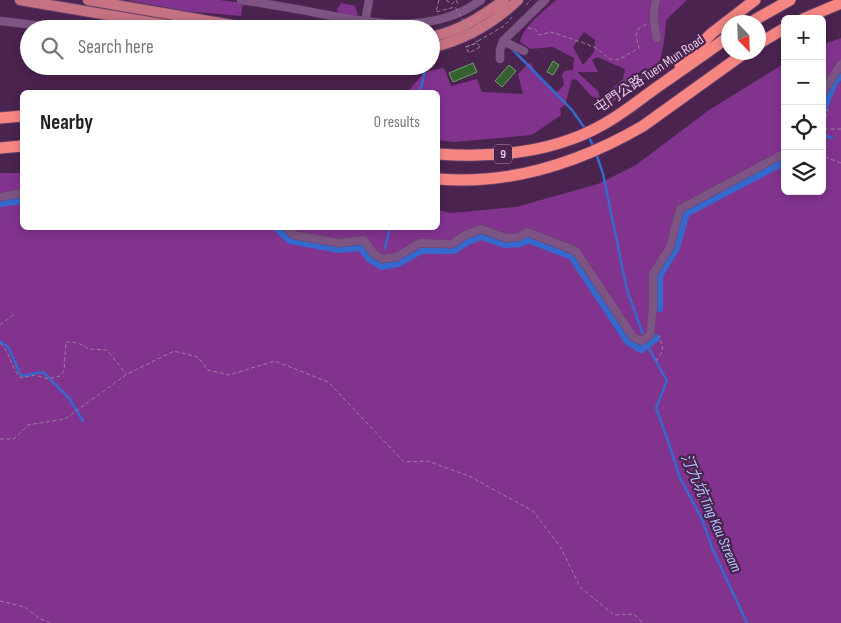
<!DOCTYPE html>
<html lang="en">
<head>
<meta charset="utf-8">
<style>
	body { margin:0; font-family:"Sofia Sans Condensed","Noto Sans TC",sans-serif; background:#f2f2f2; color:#222 }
	.controls { position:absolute; right:15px; top:15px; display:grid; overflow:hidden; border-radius:8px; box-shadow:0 2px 8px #0003 }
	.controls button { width:45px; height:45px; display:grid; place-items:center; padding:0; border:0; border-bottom:1px solid #e0e0e0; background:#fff; color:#222; font:25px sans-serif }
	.compass { position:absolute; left:721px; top:15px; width:45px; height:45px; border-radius:50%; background:#fff; box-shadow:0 2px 8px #0003; rotate:157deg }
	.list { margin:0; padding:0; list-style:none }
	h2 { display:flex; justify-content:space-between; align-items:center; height:65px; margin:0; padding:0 20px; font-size:21px }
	h2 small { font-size:16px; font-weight:400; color:#767676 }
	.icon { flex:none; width:28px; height:28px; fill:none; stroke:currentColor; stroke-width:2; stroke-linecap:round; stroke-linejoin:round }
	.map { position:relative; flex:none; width:841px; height:623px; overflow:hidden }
	.search { position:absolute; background:#fff; box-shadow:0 2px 8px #0003; left:20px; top:20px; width:420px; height:55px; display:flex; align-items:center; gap:12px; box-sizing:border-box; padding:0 18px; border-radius:28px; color:#767676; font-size:19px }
	.panel { position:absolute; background:#fff; box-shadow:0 2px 8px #0003; left:20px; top:90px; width:420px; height:140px; border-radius:8px }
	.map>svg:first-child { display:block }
	.green { fill:#82338e; fill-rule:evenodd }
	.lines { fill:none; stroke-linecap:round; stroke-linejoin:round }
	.stream { stroke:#3669ce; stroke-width:2.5 }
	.canal { stroke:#3669ce; stroke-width:8 }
	.building { fill:#356032; stroke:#719f6d }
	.minor-casing { stroke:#644269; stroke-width:9 }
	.major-casing { stroke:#644269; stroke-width:12 }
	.highway-casing { stroke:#644269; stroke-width:13 }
	.path { stroke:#9c7da0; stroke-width:1; stroke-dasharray:4 2.5; stroke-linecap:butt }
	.minor { stroke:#7d5483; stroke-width:8 }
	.major { stroke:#c67283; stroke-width:10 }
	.highway { stroke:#f78683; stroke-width:11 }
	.path-bridge { stroke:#9c7da0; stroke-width:1; stroke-dasharray:4 2.5; stroke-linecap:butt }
	.labels { text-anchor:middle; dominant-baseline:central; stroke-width:4.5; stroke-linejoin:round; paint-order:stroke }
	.shield { fill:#4a234f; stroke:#b497b7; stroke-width:1 }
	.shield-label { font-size:12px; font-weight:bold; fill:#e1c9e4 }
	.street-label { font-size:14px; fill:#e1c9e4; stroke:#4a234f }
	.water-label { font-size:15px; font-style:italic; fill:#aecafd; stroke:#4a234f }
</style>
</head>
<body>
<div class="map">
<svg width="841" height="623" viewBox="0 0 841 623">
	<rect width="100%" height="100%" fill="#4a234f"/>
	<path class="green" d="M 127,0 L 219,0 L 243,3 L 241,16 L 185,11 Z
		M 556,0 L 687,0 L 666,20 C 665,34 664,49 659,62 C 652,79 622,97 606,105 L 605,94 L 623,79 L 625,69 L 597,57 L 592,60 L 598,72 L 577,72 L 598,91 L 600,99 L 591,96 L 577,80 L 572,79 L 565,105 L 560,108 L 561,115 L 532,135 L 454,142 L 438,140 L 438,92 L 407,92 L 425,72 L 443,68 L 445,70 L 451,86 L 477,79 L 482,92 L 523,94 L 518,74 L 530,62 L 539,78 L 556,93 L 564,85 L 562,74 L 565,71 L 573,70 L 574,58 L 553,47 L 531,49 L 520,42 C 524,25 544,11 556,0 ZM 584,32 L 595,40 L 594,52 L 583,65 L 573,47 Z
		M 341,3 L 355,6 L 358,17 L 343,21 L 337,9 Z
		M 841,38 L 841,623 L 0,623 L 0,173 L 22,173 L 22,228 L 438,228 L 438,210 L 451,213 L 516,207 L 598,184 L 636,165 L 709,110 L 785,63 L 785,191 L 822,191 L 822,45 Z"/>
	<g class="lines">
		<path class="stream" d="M 513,50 L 572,110 L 586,130
			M 420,92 L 426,66
			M 822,130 L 826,136 L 832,138
			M 588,135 L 594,148
			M 596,153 L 603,174 L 627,290 L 647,345 L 667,381 L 656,408 L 668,441 L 680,478 L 702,519 L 713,550 L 747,623
			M 385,248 L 390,228
			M 0,341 L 9,348 L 21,376 L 43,372 L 69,398 L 83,421"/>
		<path class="canal" d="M 822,112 L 834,82 L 841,74
			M 0,203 L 22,200
			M 277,228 L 290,240 L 339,249 L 361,247 L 369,258 L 381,266 L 398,263 L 421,250 L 454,250 L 468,241 L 481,236 L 505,244 L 521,243 L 528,239 L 572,256 L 628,341 L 641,349 L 656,338
			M 659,308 L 659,275 L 675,250 L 686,213 L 785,161"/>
	</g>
	<path class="building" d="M 553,61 L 559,65 L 553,75 L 547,72 Z
		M 473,63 L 477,72 L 453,82 L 449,73 Z
		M 509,65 L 516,71 L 502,87 L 495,81 Z"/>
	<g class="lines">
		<defs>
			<path id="minor" d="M 241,0 C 267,4 292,8 317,13 C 371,23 433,36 481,0
				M 656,0 C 652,14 654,25 657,38
				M 0,21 L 69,29
				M 365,22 L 369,0
				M 105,29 L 113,15
				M 503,41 L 524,51
				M 500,59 L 500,50 L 503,41 L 545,0
				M 822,94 L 841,64
				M 0,197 L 22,193
				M 287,228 L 294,235 L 339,243 L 364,240 L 373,253 L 382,259 L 396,257 L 420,243 L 452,244 L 465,235 L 481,229 L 506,238 L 519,237 L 527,232 L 576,251 L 633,337 L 641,341 L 650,335 L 653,308 L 653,274 L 670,247 L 680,209 L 785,153"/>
			<path id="major" d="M 20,0 L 191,29
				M 88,0 L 255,29
				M 431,37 C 459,31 481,17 504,0
				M 431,48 C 464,40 494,23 518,0"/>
			<path id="highway" d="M 803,19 L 841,3
				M 751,22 L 790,0
				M 758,44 L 785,28
				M 680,65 L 712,33 L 755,0
				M 0,118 L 22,116
				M 0,148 L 22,146
				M 438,154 C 494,158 554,153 604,124 C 626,112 645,95 666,81 C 687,66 708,52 728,37
				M 438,179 C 510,185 581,162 643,126 L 746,52"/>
		</defs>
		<use href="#minor" class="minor-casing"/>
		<use href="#major" class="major-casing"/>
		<use href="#highway" class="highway-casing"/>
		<path class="path" d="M 446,0 L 452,4 L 456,0 L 458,4
			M 526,5 L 531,0
			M 528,28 L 535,29 L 539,35 L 551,32 L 581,42 L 596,48 L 610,59 L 618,60 L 639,48 L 636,35 L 639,28 L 647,24
			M 478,41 L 504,26 L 512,17
			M 465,47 L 477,43 L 480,47
			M 824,129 L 841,129
			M 822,130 L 828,109
			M 822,138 L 826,151 L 822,161
			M 825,157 L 841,163
			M 781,165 L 785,163
			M 0,325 L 14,314
			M 0,343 C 11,353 11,369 21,378 L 35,375 L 48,379 L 60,376 L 64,371 L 66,342 L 78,343 L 89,349 L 107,350 L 126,374
			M 656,361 L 663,351 L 660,337 L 658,336
			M 0,439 L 14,439 L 28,425 L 65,419 L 127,374 L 174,351 L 198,357 L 208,370 L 229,375 L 275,361 L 328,382 L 404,462 L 427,461 L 469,476 L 533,511 L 561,548 L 580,587 L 614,615 L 634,614 L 643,623
			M 0,601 L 25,607 L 40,619 L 52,623"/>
		<use href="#minor" class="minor"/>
		<use href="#major" class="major"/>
		<use href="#highway" class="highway"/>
		<path class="path-bridge" d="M 439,0 L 436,12 L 455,7 L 477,42 L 478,41
			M 476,43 L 466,47 L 469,53 L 480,47"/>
	</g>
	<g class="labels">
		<rect class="shield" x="494" y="144.5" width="18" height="19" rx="4"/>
		<g class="shield-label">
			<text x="503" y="154">9</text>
		</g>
		<g class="street-label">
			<text transform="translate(649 74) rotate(-34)">屯門公路 Tuen Mun Road</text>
		</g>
		<g class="water-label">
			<text transform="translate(711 513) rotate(66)">汀九坑 Ting Kau Stream</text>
		</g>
	</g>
</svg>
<div class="controls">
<button>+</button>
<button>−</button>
<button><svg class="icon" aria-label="locate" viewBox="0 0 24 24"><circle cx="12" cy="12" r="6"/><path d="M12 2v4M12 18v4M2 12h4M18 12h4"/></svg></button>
<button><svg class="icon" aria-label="layers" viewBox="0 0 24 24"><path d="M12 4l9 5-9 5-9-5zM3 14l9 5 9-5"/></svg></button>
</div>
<svg class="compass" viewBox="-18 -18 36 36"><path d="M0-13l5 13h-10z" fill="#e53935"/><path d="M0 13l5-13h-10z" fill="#767676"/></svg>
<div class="search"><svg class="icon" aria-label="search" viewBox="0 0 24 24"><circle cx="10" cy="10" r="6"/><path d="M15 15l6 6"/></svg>Search here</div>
<section class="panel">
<h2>Nearby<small>0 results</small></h2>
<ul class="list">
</ul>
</section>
</div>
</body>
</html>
